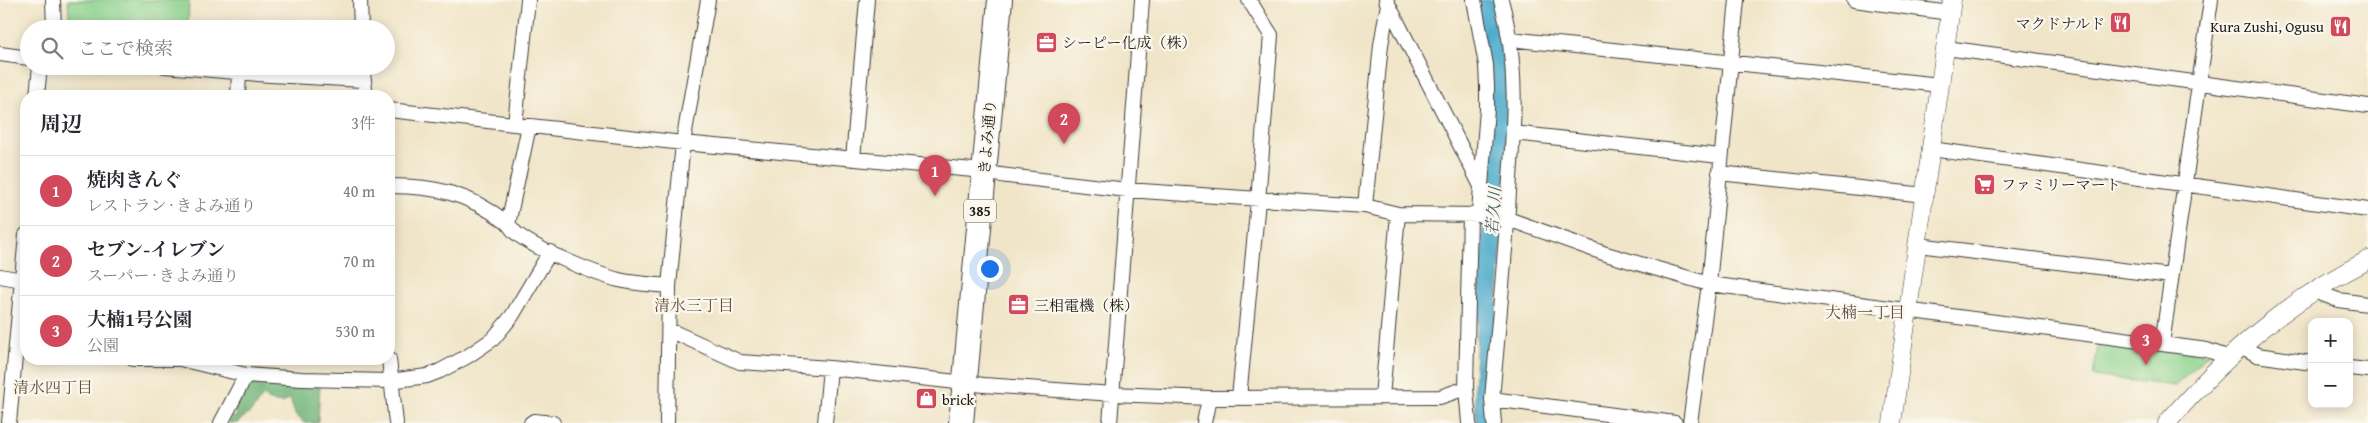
<!DOCTYPE html>
<html lang="ja">
<head>
<meta charset="utf-8">
<style>
	body { margin:0; font-family:"Gentium Book Plus","Noto Serif JP",serif; background:#f7f7f7; color:#2b2b33 }
	.controls { position:absolute; right:15px; bottom:15px; display:grid; overflow:hidden; border-radius:10px; box-shadow:0 2px 12px #0003 }
	.controls button { width:45px; height:45px; display:grid; place-items:center; padding:0; border:0; border-bottom:1px solid #e1e1e2; background:#fff; color:#2b2b33; font:25px sans-serif }
	.you { position:absolute; left:989px; top:268px; width:18px; height:18px; margin:-12px; border:4px solid #fff; border-radius:50%; background:#1a73e8; box-shadow:0 0 0 8px #1a73e833 }
	.badge { display:grid; place-items:center; width:32px; height:32px; border-radius:50%; background:#d1495b; color:#fff; font-size:16px; font-weight:700 }
	.pin { position:absolute; translate:-50% -41px; filter:drop-shadow(0 1px 2px #0008) }
	.pin::after { content:''; position:absolute; top:26px; width:18px; height:15px; background:inherit; clip-path:polygon(0 0,100% 0,50% 100%) }
	.list { margin:0; padding:0; list-style:none }
	h2 { display:flex; justify-content:space-between; align-items:center; height:65px; margin:0; padding:0 20px; font-size:21px }
	h2 small { font-size:16px; font-weight:400; color:#7c7c81 }
	.list li { display:grid; grid-template-columns:32px 1fr auto; gap:15px; align-items:center; box-sizing:border-box; height:70px; padding:0 20px; border-top:1px solid #e1e1e2 }
	.list b { display:block; font-size:19px; white-space:nowrap }
	.list p { margin:0; font-size:16px; white-space:nowrap; color:#7c7c81 }
	.list em { font-size:16px; font-style:normal; color:#7c7c81 }
	.icon { flex:none; width:28px; height:28px; fill:none; stroke:currentColor; stroke-width:2; stroke-linecap:round; stroke-linejoin:round }
	.map { position:relative; flex:none; width:2368px; height:423px; overflow:hidden }
	.search { position:absolute; background:#fff; box-shadow:0 2px 12px #0003; left:20px; top:20px; width:375px; height:55px; display:flex; align-items:center; gap:12px; box-sizing:border-box; padding:0 18px; border-radius:28px; color:#7c7c81; font-size:19px }
	.panel { position:absolute; background:#fff; box-shadow:0 2px 12px #0003; left:20px; top:90px; width:375px; height:275px; border-radius:20px }
	.map>svg:first-child { display:block }
	.green { fill:#8ad18c; stroke:#537654 }
	.forest { fill:#6fb378; stroke:#46684a }
	.water { fill:#4eabcc; stroke:#356474 }
	.lines { fill:none; stroke-linecap:round; stroke-linejoin:round }
	.minor-casing { stroke:#3c3a36; stroke-width:16 }
	.tertiary-casing { stroke:#3c3a36; stroke-width:19 }
	.trunk-casing { stroke:#3c3a36; stroke-width:26 }
	.minor { stroke:#fff; stroke-width:14 }
	.tertiary { stroke:#fff; stroke-width:18 }
	.trunk { stroke:#fff; stroke-width:24 }
	.labels { text-anchor:middle; dominant-baseline:central; stroke-width:4.5; stroke-linejoin:round; paint-order:stroke }
	.shield { fill:#fbf7ec; stroke:#5f5e5a; stroke-width:1 }
	.shield-label { font-size:14px; font-weight:bold; fill:#1c1c1c }
	.poi-label { font-size:15px; fill:#1c1c1c; stroke:#fbf7ec; text-anchor:start }
	.street-label { font-size:15px; fill:#1c1c1c; stroke:#fbf7ec }
	.water-label { font-size:16px; font-style:italic; fill:#325c6b; stroke:#fbf7ec }
	.neighbourhood-label { font-size:16px; fill:#644e41; stroke:#fbf7ec }
</style>
</head>
<body>
<div class="map">
<svg width="2368" height="423" viewBox="0 0 2368 423">
	<rect width="100%" height="100%" fill="#fbf7ec"/>
	<filter id="ink" filterUnits="userSpaceOnUse"><feTurbulence type="fractalNoise" baseFrequency=".02" numOctaves="2"/><feDisplacementMap in="SourceGraphic" scale="10" xChannelSelector="R" yChannelSelector="G"/><feConvolveMatrix kernelMatrix="1 2 1 2 8 2 1 2 1" color-interpolation-filters="sRGB"/></filter>
	<filter id="wash" filterUnits="userSpaceOnUse"><feTurbulence type="fractalNoise" baseFrequency=".0096" numOctaves="4" result="noise"/><feDisplacementMap in="SourceGraphic" scale="20" xChannelSelector="R" yChannelSelector="G"/><feGaussianBlur stdDeviation="1.12" result="paint"/><feColorMatrix in="noise" values="0 0 0 0 0 0 0 0 0 0 0 0 0 0 0 0 0 1.4 0 .05"/><feComposite in="paint" operator="in"/></filter>
	<g filter="url(#wash)">
		<rect width="100%" height="100%" fill="#f0e5c8"/>
		<path class="green" d="M 68,0 L 189,0 L 188,29 L 70,29 Z
			M 2099,339 L 2208,354 L 2175,386 L 2093,376 Z"/>
		<path class="forest" d="M 302,379 L 320,384 L 318,423 L 304,423 L 295,414 L 290,398 L 283,403 L 269,401 L 263,396 L 251,412 L 240,420 L 239,423 L 229,423 L 232,417 L 237,416 L 233,402 L 245,383 L 258,382 L 262,388 L 265,383 L 286,384 L 289,387 Z"/>
		<path class="water" d="M 1476,0 L 1497,0 L 1512,90 L 1489,423 L 1477,423 L 1474,387 L 1487,157 Z
			M 283,23 L 339,26 L 339,29 L 283,29 Z"/>
	</g>
	<g filter="url(#ink)">
		<g class="lines">
			<defs>
				<path id="minor" d="M 53,0 L 54,29
					M 360,0 L 361,29
					M 1386,0 L 1482,188 L 1508,219
					M 1854,0 L 1950,13
					M 1510,39 L 1940,85
					M 1946,48 L 2368,106
					M 0,54 L 29,58
					M 165,66 L 270,75 L 363,80
					M 362,66 L 366,96
					M 37,96 L 40,66
					M 238,96 L 239,73
					M 389,110 L 683,143 L 984,171 L 1000,175 L 1127,190 L 1365,206 L 1398,214 L 1480,215 L 1508,219 L 1606,254 L 1709,284 L 2207,350 L 2227,357
					M 515,124 L 528,0
					M 1513,133 L 1720,156
					M 1931,149 L 2368,210
					M 853,159 L 867,0
					M 1719,173 L 1925,195
					M 389,186 C 435,186 468,193 506,222 C 510,225 512,230 516,233 C 535,249 595,274 619,280 C 635,284 653,284 669,286
					M 1365,206 L 1381,45 L 1388,4
					M 508,224 L 529,126
					M 1918,245 L 2171,276
					M 0,276 L 22,280
					M 2314,291 L 2338,300 L 2368,304
					M 669,330 L 740,362 L 830,368 L 984,385 L 1113,394 L 1209,398 L 1440,397 L 1466,388
					M 2162,344 L 2211,0
					M 2241,346 L 2257,355 L 2312,363
					M 133,359 L 180,359 L 246,375 L 302,379 L 390,381 L 427,376 L 440,371 L 468,356 L 493,339 L 512,316 L 550,252
					M 389,359 L 396,423
					M 2349,368 L 2368,370
					M 1382,397 L 1398,214
					M 1239,398 L 1258,201 L 1271,35 L 1249,0
					M 1492,399 L 1675,423
					M 9,423 L 26,235
					M 221,423 L 246,375
					M 531,423 L 534,421 L 553,423
					M 667,423 L 669,286 L 683,143 L 708,0
					M 825,423 L 830,368
					M 1110,423 L 1142,0
					M 1204,423 L 1209,398
					M 1469,423 L 1466,388 L 1470,215 L 1479,212 L 1487,109 L 1487,86 L 1486,65 L 1474,0
					M 1494,423 L 1492,399 C 1498,330 1505,261 1509,192 C 1514,126 1519,64 1501,0
					M 1690,423 L 1709,284 L 1737,0"/>
				<path id="tertiary" d="M 1892,423 L 1952,0
					M 2167,423 C 2226,354 2286,302 2368,260"/>
				<path id="trunk" d="M 961,423 L 1000,0"/>
			</defs>
			<use href="#minor" class="minor-casing"/>
			<use href="#tertiary" class="tertiary-casing"/>
			<use href="#trunk" class="trunk-casing"/>
			<use href="#minor" class="minor"/>
			<use href="#tertiary" class="tertiary"/>
			<use href="#trunk" class="trunk"/>
		</g>
	</g>
	<defs>
		<symbol id="restaurant-square" viewBox="-11 -11 22 22"><rect x="-9" y="-9" width="18" height="18" rx="4" fill="#d1495b" stroke="#fbf7ec"/><path d="M-5-6h1v4h1v-4h1v4h1v-4h1v5L-1.5 .5V6h-2V.5L-5-1ZM5-6V6H3V1.5H1.5Q1.5-4 5-6Z" fill="#fff"/></symbol>
		<symbol id="office-square" viewBox="-11 -11 22 22"><rect x="-9" y="-9" width="18" height="18" rx="4" fill="#d1495b" stroke="#fbf7ec"/><path d="M-6-3h4V-5.5h4V-3h4V5H-6ZM-1-4.5V-3h2v-1.5ZM-6 0V1H6V0Z" fill="#fff"/></symbol>
		<symbol id="supermarket-square" viewBox="-11 -11 22 22"><rect x="-9" y="-9" width="18" height="18" rx="4" fill="#d1495b" stroke="#fbf7ec"/><path d="M-6-5.5h2.5l.6 2H6L4.5 2H-2.5L-4.4-4H-6ZM-1.5 3.2a1.3 1.3 0 1 0 .1 0ZM3 3.2a1.3 1.3 0 1 0 .1 0Z" fill="#fff"/></symbol>
		<symbol id="shop-square" viewBox="-11 -11 22 22"><rect x="-9" y="-9" width="18" height="18" rx="4" fill="#d1495b" stroke="#fbf7ec"/><path d="M-5-2.5h2.3a2.7 3.5 0 0 1 5.4 0H5L5.5 6h-11ZM-1.5-2.5h3a1.5 2.3 0 0 0-3 0Z" fill="#fff"/></symbol>
	</defs>
	<g fill-rule="evenodd">
		<use href="#restaurant-square" x="2108" y="10" width="25" height="25"/>
		<use href="#restaurant-square" x="2328" y="14" width="25" height="25"/>
		<use href="#office-square" x="1034" y="30" width="25" height="25"/>
		<use href="#supermarket-square" x="1972" y="172" width="25" height="25"/>
		<use href="#office-square" x="1006" y="292" width="25" height="25"/>
		<use href="#shop-square" x="914" y="386" width="25" height="25"/>
	</g>
	<g class="labels">
		<rect class="shield" x="964" y="199.5" width="32" height="23" rx="4"/>
		<g class="shield-label">
			<text x="980" y="211">385</text>
		</g>
		<g class="poi-label">
			<text x="2105" y="23" text-anchor="end">マクドナルド</text>
			<text x="2324" y="26" text-anchor="end">Kura Zushi, Ogusu</text>
			<text x="1062" y="42">シーピー化成（株）</text>
			<text x="2001" y="184">ファミリーマート</text>
			<text x="1034" y="305">三相電機（株）</text>
			<text x="942" y="399">brick</text>
		</g>
		<g class="street-label">
			<text transform="translate(987 137) rotate(-85)">きよみ通り</text>
		</g>
		<g class="water-label">
			<text transform="translate(1493 211) rotate(-86)">若久川</text>
		</g>
		<g class="neighbourhood-label">
			<text x="694" y="305">清水三丁目</text>
			<text x="1865" y="312">大楠一丁目</text>
			<text x="53" y="387">清水四丁目</text>
		</g>
	</g>
</svg>
<div class="controls">
<button>+</button>
<button>−</button>
</div>
<div class="you"></div>
<div class="pin badge" style="left:935px;top:196px">1</div>
<div class="pin badge" style="left:1064px;top:144px">2</div>
<div class="pin badge" style="left:2146px;top:365px">3</div>
<div class="search"><svg class="icon" aria-label="search" viewBox="0 0 24 24"><circle cx="10" cy="10" r="6"/><path d="M15 15l6 6"/></svg>ここで検索</div>
<section class="panel">
<h2>周辺<small>3件</small></h2>
<ul class="list">
<li><span class="badge">1</span><div><b>焼肉きんぐ</b><p>レストラン · きよみ通り</p></div><em>40 m</em></li>
<li><span class="badge">2</span><div><b>セブン-イレブン</b><p>スーパー · きよみ通り</p></div><em>70 m</em></li>
<li><span class="badge">3</span><div><b>大楠1号公園</b><p>公園</p></div><em>530 m</em></li>
</ul>
</section>
</div>
</body>
</html>
